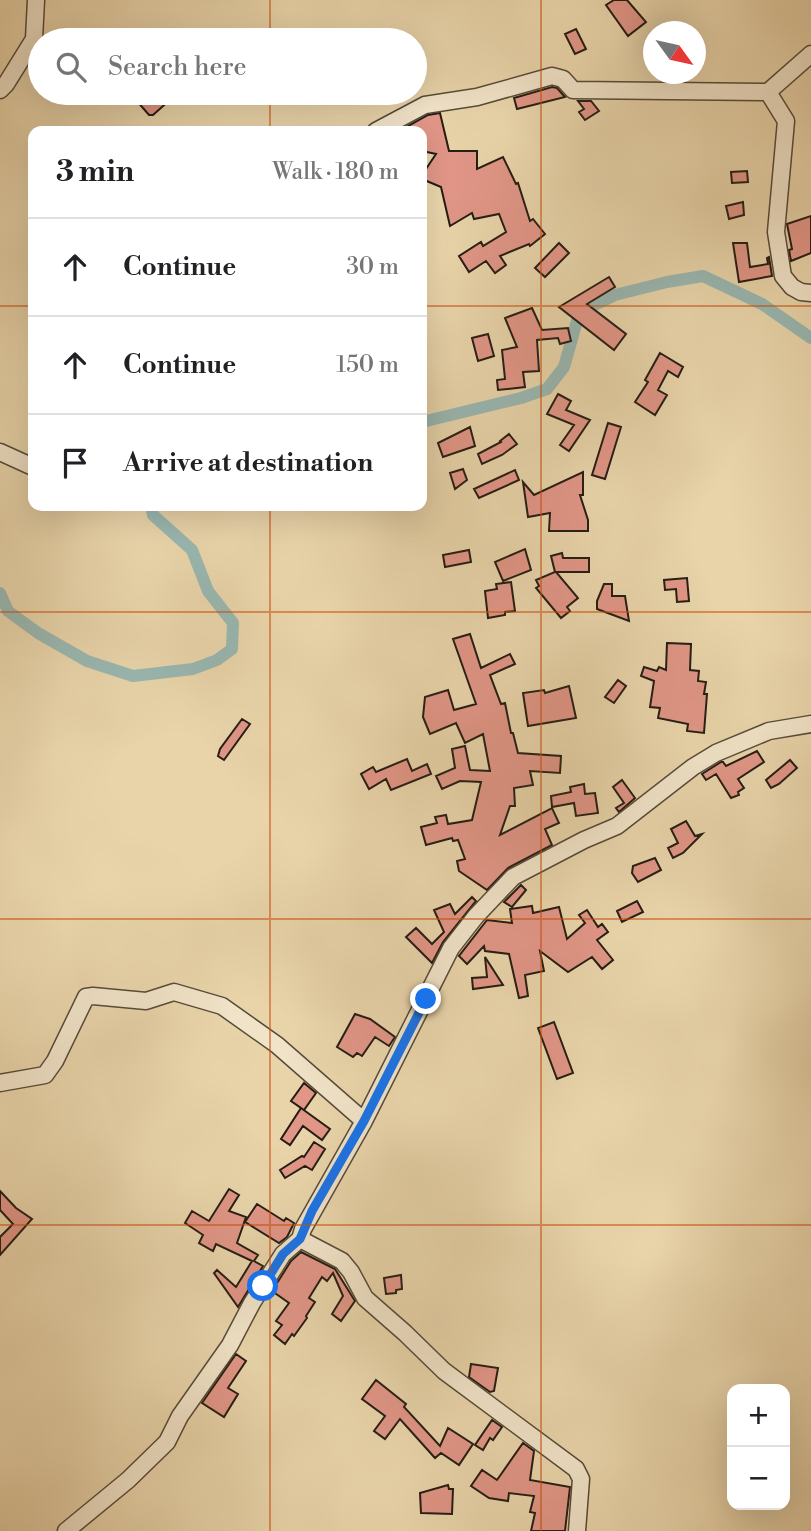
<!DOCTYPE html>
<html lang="en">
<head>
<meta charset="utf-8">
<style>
	body { margin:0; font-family:"Libre Bodoni",serif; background:#f2f2f2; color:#202124 }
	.controls { position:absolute; right:21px; bottom:21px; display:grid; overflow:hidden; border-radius:14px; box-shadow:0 7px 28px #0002 }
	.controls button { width:63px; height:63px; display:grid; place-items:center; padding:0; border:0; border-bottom:2px solid #e0e0e0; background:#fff; color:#202124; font:35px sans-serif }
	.compass { position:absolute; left:643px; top:21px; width:63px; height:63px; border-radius:50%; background:#fff; box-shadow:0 7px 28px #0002; rotate:123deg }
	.stop { position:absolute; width:21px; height:21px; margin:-16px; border:5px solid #1a73e8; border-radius:50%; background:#fff }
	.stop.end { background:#1a73e8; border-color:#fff; box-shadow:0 2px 7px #0008 }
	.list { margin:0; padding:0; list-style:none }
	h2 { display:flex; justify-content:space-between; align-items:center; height:91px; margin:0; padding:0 28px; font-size:30px }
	h2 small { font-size:23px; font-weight:400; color:#757577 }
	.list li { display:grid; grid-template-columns:46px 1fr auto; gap:21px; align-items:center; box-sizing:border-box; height:98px; padding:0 28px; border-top:2px solid #e0e0e0 }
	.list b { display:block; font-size:26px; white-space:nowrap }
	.list em { font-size:23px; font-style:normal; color:#757577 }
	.icon { flex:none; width:38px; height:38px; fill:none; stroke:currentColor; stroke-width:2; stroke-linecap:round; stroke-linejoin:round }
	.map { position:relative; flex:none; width:811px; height:1531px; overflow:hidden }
	.search { position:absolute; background:#fff; box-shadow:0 7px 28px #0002; left:28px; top:28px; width:399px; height:77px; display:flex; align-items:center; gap:18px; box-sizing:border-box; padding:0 24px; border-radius:38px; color:#757577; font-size:26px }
	.panel { position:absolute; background:#fff; box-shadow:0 7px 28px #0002; left:28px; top:126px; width:399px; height:385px; border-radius:14px }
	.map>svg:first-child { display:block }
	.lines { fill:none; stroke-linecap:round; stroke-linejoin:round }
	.canal { stroke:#99b7b1; stroke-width:12 }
	.building { fill:#e19687; stroke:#251d13; stroke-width:2 }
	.minor-casing { stroke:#564b39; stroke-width:19 }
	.minor { stroke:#f1e3c8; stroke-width:16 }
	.route { stroke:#1a73e8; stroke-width:9 }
	.grid { fill:none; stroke:#cb500d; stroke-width:2; stroke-opacity:0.55 }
</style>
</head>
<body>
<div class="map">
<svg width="811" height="1531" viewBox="0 0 811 1531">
	<rect width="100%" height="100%" fill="#e9d4aa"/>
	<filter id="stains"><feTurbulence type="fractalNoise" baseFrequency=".00286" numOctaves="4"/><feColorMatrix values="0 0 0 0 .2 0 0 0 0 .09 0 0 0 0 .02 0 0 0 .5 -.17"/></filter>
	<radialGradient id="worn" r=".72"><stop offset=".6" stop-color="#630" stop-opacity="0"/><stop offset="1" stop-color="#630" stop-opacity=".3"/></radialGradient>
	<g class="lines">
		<path class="canal" d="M 422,422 L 521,398 L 547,389 L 564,367 L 577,321 L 587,309 L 615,295 L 667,282 L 703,276 L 762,304 L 811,338
			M 0,593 L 8,611 L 38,633 L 87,661 L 133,676 L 193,669 L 217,660 L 232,649 L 233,623 L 208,591 L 192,550 L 153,515 L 151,506"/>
	</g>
	<path class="building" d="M 614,0 L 627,0 L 646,22 L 628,36 L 606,5 Z
		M 576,29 L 586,49 L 575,54 L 565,34 Z
		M 552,87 L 557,88 L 565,97 L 517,109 L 514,98 Z
		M 130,93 L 145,93 L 151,100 L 159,93 L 166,93 L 171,99 L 153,115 L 149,115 Z
		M 578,101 L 591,101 L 599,111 L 585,120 L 579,112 L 584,109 Z
		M 440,113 L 449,151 L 477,151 L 477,169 L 503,157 L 516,184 L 518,183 L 530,221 L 533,219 L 545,234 L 530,246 L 529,244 L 500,256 L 506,265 L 495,273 L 486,261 L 469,272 L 459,256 L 481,242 L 483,246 L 506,232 L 499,214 L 474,219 L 472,213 L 450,226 L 441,187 L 422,179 L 422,175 L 436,154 L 422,151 L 422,131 L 404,131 L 403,129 L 428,115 Z
		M 747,171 L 748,182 L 732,183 L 731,172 Z
		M 743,202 L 744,215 L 729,219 L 726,206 Z
		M 811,216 L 811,253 L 791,261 L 789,250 L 792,249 L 787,224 Z
		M 559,243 L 569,253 L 545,277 L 535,268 Z
		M 733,243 L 747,243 L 750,267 L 768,264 L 767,258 L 769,257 L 772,276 L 739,282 Z
		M 609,277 L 615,287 L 587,304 L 626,334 L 614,350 L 559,307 Z
		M 532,308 L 542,330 L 568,328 L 571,341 L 560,344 L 558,338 L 537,340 L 539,371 L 523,372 L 525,387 L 498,390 L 497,380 L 505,379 L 502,350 L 517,347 L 505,318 Z
		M 488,334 L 494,356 L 478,361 L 472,338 Z
		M 660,353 L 683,367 L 678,377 L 668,371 L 658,390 L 667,395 L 655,415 L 635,402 L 648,382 L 645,380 Z
		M 558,394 L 571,401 L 566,410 L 590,420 L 569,451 L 560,445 L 574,425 L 547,414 Z
		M 608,423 L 621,427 L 605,479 L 592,475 Z
		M 470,427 L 475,446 L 443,457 L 438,443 Z
		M 509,434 L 517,444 L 502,455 L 482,464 L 478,454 L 501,442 L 500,441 Z
		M 463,469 L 467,480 L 455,489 L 450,473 Z
		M 515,470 L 519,480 L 479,498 L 474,489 Z
		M 583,472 L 583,495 L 580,495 L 588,520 L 588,531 L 549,531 L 550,513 L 528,517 L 523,482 L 534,495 Z
		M 525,549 L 531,570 L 503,581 L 495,562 Z
		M 469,550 L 471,562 L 445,567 L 443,555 Z
		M 562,553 L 563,558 L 589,558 L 589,572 L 556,572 L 578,598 L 567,607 L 570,611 L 561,618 L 536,588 L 539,586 L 536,580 L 555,572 L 551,556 Z
		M 687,578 L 689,601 L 677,602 L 676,589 L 665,590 L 664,580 Z
		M 511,582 L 515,611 L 505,612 L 505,615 L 488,618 L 485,591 L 497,589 L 496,584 Z
		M 604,584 L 612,584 L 612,596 L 625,596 L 629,621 L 597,609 L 597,601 Z
		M 470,634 L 481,668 L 510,654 L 515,664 L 490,675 L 501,704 L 505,703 L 511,733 L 513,733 L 518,753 L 561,756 L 560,773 L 530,771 L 533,785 L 514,788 L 515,806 L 510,806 L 500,835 L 552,808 L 559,823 L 545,829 L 552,845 L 508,868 L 487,890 L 459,871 L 457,861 L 465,859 L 458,840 L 453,841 L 452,838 L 426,845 L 421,827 L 437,823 L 435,817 L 446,815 L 448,824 L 472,820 L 481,782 L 460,781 L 442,789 L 436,776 L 455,768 L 452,749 L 465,746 L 470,770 L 490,771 L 483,734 L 465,743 L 456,723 L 430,734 L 423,717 L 425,697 L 448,690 L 454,710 L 476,704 L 453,639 Z
		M 667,643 L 691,644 L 690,670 L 699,671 L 698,681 L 706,682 L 704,694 L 707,694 L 704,733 L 687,731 L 688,724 L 658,718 L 660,708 L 650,707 L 654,681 L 641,676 L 644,667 L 657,671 L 659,667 L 666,670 Z
		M 618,680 L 626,686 L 614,703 L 605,697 Z
		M 569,686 L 576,718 L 528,726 L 523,693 L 544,690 L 545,693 Z
		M 242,719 L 250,724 L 224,760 L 218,756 L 220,749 Z
		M 757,751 L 764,762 L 738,779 L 744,788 L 738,792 L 739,795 L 731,798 L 716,774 L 706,780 L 702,774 L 721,762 L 723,762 L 726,766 Z
		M 407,759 L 412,771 L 427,764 L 431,774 L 391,790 L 386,779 L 369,789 L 361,774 L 373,767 L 376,772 Z
		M 790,760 L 797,768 L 779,784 L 771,788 L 766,780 Z
		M 622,780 L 635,798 L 619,812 L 616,808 L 624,803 L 613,787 Z
		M 584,784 L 585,794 L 595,793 L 598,813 L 576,816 L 574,803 L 552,807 L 551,796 L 571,792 L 570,787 Z
		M 686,821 L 695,836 L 702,834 L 683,853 L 673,858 L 668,848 L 678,843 L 671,829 Z
		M 655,858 L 661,870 L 638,882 L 632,873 L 633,866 Z
		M 521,885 L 526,890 L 512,907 L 504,902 Z
		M 472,897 L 476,901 L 443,942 L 432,963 L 406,937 L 416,928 L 432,944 L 444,932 L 434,910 L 450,904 L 455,914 Z
		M 637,901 L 643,912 L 622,922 L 617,911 Z
		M 532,906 L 533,913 L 559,907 L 567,939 L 585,923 L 579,915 L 587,910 L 598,927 L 602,924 L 608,932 L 597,940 L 613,960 L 602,969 L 592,957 L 568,972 L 540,951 L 544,971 L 525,975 L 528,996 L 519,998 L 509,954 L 485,951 L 484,946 L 467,964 L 459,956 L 487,920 L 512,923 L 510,909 Z
		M 485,957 L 503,985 L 473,989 L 472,978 L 487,977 Z
		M 355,1014 L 370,1019 L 395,1037 L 389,1046 L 375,1037 L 362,1056 L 357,1053 L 353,1057 L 337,1047 Z
		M 554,1022 L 573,1073 L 557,1079 L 538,1028 Z
		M 304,1083 L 316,1093 L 304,1110 L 291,1101 Z
		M 301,1108 L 330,1129 L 322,1140 L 303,1126 L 290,1145 L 281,1139 Z
		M 314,1142 L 325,1149 L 312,1170 L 305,1166 L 285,1178 L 280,1170 L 302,1156 L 304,1157 Z
		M 229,1189 L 239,1195 L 229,1211 L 246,1217 L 237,1243 L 258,1255 L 254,1261 L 263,1266 L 238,1307 L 214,1273 L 217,1270 L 236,1287 L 252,1261 L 216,1244 L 213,1251 L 199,1243 L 203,1235 L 185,1223 L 192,1211 L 209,1221 Z
		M 0,1191 L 16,1208 L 32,1219 L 0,1255 L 0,1237 L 13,1224 L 0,1210 Z
		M 257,1204 L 284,1221 L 286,1218 L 294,1223 L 287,1237 L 279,1243 L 245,1222 Z
		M 301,1252 L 335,1269 L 355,1301 L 341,1321 L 332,1314 L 343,1296 L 333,1273 L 327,1281 L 322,1277 L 309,1298 L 315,1302 L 306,1316 L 307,1318 L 294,1336 L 292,1334 L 285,1344 L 274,1335 L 282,1325 L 276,1321 L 289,1303 L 272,1291 L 291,1261 Z
		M 401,1275 L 402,1289 L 396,1290 L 396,1293 L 386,1294 L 384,1278 Z
		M 236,1354 L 246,1361 L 228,1388 L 238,1394 L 224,1417 L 202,1403 Z
		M 471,1364 L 498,1368 L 494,1391 L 490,1392 L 469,1377 Z
		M 376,1380 L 406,1404 L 404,1407 L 440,1446 L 448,1428 L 473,1444 L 459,1465 L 441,1453 L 435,1458 L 400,1419 L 385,1439 L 374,1431 L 385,1416 L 362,1399 Z
		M 492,1420 L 502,1427 L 493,1440 L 490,1438 L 483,1450 L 475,1445 Z
		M 523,1443 L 534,1451 L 530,1480 L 570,1487 L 565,1531 L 531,1531 L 535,1513 L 530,1512 L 534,1496 L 509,1493 L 508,1501 L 489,1498 L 471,1486 L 482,1470 L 497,1480 Z
		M 448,1485 L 449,1489 L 453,1489 L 452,1514 L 421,1513 L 420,1493 Z"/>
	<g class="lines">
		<defs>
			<path id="minor" d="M 0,90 L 6,84 L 34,39 L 36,0
				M 768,92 L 786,121 L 776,232 L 783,276 L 792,287 L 801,292 L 811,293
				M 376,131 L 425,105 L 477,97 L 552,76 L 563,79 L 573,90 L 768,92 L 811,54
				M 0,452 L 33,467
				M 0,1083 L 45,1075 L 55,1061 L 86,997 L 93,996 L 146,1001 L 174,992 L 222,1006 L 277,1045 L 364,1121
				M 66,1531 L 128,1480 L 167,1442 L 180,1416 L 230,1345 L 252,1303 L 283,1254 L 300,1239
				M 577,1531 L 581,1479 L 576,1469 L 444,1371 L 405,1333 L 365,1298 L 351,1272 L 342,1261 L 300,1239 L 303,1229 L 364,1121 L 451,948 L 476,916 L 513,877 L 584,840 L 617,826 L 693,767 L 716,753 L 769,731 L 811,724"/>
		</defs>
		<use href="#minor" class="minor-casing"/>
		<use href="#minor" class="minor"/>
	</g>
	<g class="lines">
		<path class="route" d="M 263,1286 L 283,1254 L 300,1239 L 312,1211 L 364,1121 L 426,999"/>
	</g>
	<path class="grid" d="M 270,0 L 270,40M 541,0 L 541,1531M 270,93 L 270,131M 0,306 L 33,306M 422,306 L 811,306M 270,506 L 270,1531M 0,612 L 811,612M 0,919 L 811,919M 0,1225 L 811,1225"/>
	<rect width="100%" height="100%" filter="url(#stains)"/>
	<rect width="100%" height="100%" fill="url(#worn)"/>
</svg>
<div class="controls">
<button>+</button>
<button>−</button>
</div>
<svg class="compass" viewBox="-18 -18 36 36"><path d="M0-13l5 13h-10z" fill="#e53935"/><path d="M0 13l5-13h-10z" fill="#757577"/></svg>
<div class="stop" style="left:263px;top:1286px"></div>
<div class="stop end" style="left:426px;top:999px"></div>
<div class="search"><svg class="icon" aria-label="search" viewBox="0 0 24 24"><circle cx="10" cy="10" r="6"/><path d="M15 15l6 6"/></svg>Search here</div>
<section class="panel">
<h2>3 min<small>Walk · 180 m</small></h2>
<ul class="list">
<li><svg class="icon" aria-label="ahead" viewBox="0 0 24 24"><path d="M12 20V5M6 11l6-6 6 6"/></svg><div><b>Continue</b></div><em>30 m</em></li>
<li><svg class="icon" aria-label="ahead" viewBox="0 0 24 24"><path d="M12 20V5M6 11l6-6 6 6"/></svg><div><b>Continue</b></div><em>150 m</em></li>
<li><svg class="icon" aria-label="arrive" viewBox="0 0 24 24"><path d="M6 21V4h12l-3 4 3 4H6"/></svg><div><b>Arrive at destination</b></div></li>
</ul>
</section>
</div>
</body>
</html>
